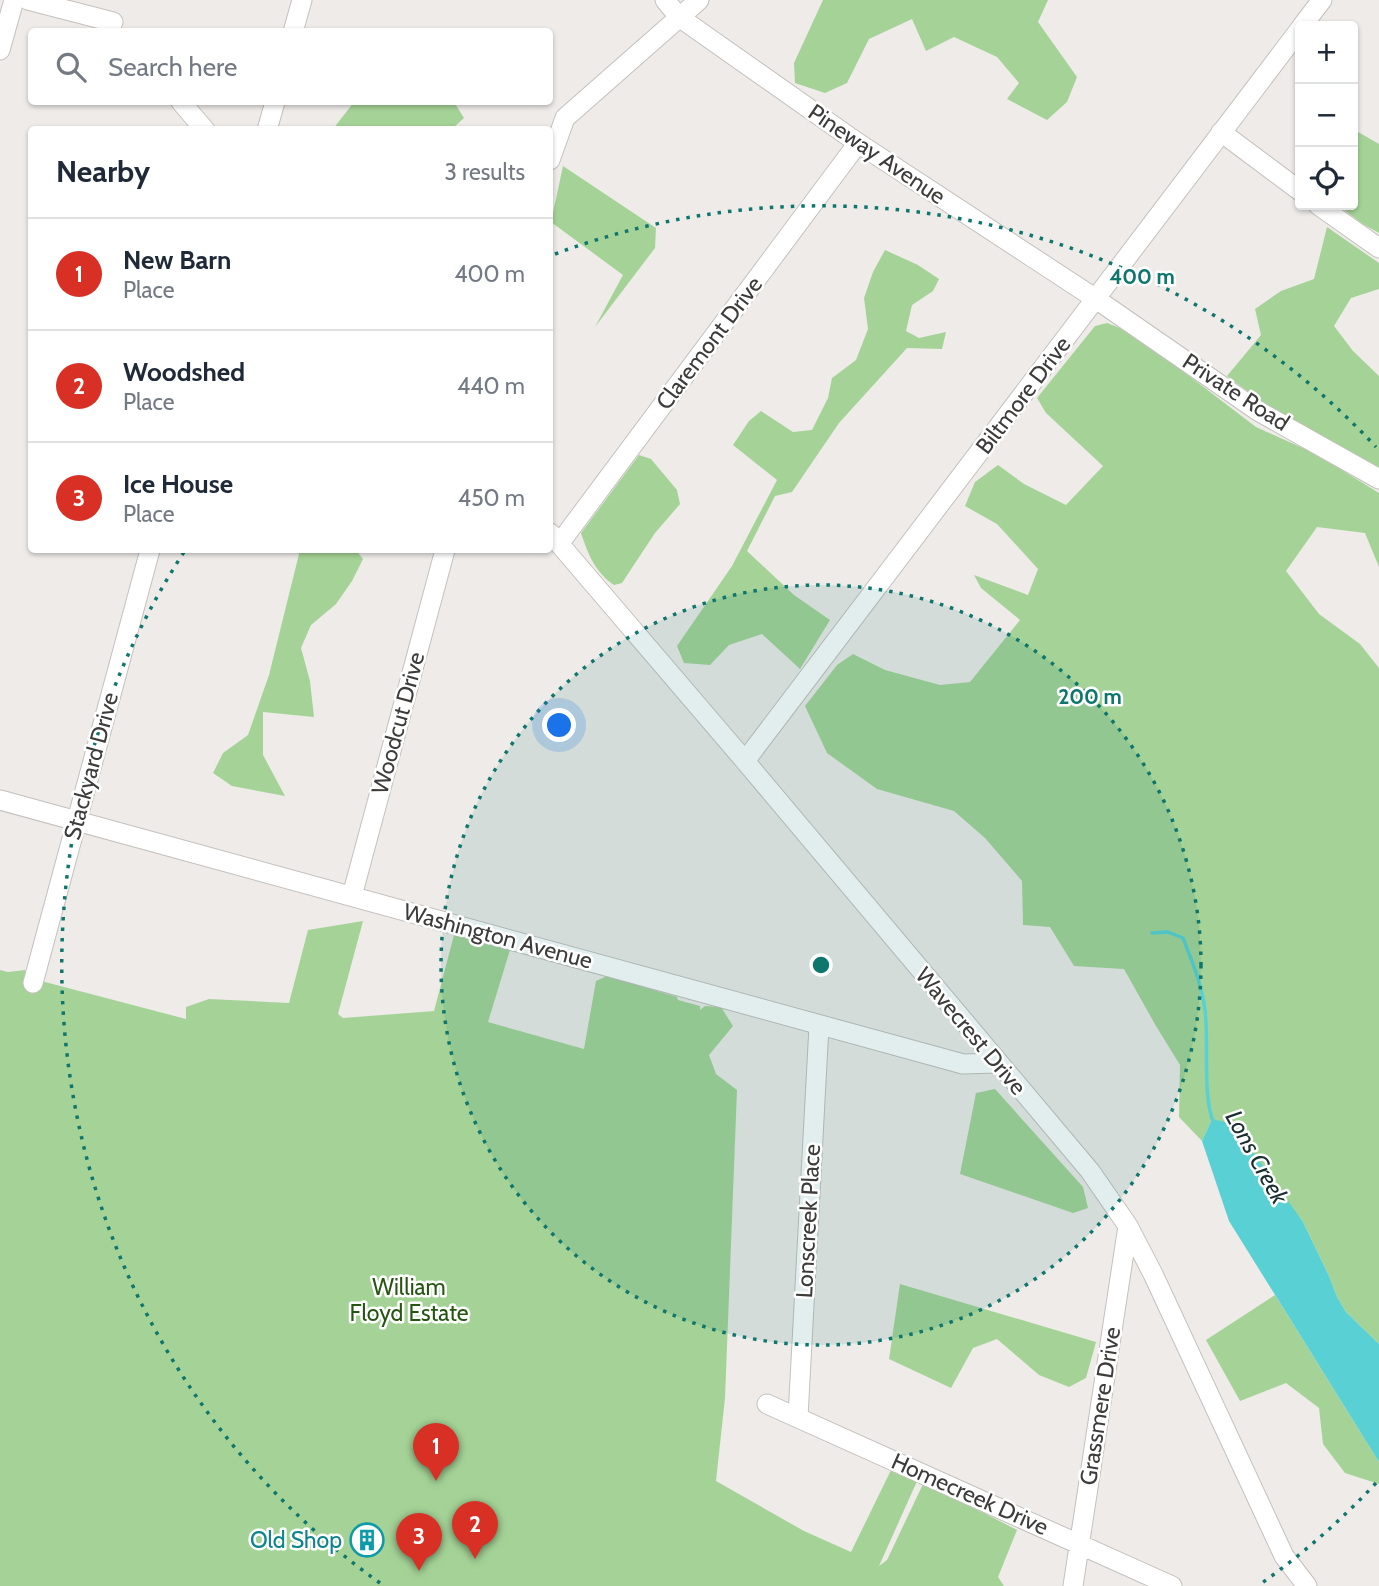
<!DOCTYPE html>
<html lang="en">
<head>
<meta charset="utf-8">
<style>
	body { margin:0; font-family:Cabin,sans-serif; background:#f2f2f3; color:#1f2937 }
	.controls { position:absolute; right:21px; top:21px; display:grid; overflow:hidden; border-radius:7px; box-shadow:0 2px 5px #0004 }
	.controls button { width:63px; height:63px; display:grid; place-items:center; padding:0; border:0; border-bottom:2px solid #e0e1e3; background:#fff; color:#1f2937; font:35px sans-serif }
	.you { position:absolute; left:560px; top:726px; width:24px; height:24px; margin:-18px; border:5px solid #fff; border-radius:50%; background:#1a73e8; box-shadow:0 0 0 10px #1a73e833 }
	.badge { display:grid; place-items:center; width:46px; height:46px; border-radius:50%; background:#d93025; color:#fff; font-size:23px; font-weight:700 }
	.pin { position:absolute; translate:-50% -58px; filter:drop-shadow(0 2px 4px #0008) }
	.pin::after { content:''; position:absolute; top:37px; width:24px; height:21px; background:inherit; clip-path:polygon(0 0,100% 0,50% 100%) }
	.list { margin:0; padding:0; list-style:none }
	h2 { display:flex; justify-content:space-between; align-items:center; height:91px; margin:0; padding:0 28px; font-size:30px }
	h2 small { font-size:23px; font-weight:400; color:#747a83 }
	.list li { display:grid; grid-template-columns:46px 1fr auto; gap:21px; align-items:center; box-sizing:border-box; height:112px; padding:0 28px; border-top:2px solid #e0e1e3 }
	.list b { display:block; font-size:26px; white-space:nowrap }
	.list p { margin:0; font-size:23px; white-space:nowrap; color:#747a83 }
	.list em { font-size:23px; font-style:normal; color:#747a83 }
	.icon { flex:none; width:38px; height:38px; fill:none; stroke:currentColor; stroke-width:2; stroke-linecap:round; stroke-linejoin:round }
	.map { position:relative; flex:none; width:1379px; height:1586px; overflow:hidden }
	.search { position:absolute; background:#fff; box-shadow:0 2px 5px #0004; left:28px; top:28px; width:525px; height:77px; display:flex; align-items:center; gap:18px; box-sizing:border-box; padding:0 24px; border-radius:7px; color:#747a83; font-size:26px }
	.panel { position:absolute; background:#fff; box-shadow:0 2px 5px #0004; left:28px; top:126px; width:525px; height:427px; border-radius:7px }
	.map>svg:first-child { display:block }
	.green { fill:#a5d397 }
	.water { fill:#58d0d4 }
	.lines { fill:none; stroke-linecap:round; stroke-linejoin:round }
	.stream { stroke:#58d0d4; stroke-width:3.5 }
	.minor-casing { stroke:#c4c0be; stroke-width:21 }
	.minor { stroke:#fff; stroke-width:19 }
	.ring { fill:none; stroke:#0f766e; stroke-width:3.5; stroke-dasharray:3.5 7 }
	.labels { text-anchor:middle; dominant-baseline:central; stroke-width:5; stroke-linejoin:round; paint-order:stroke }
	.street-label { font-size:23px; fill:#3d3c3b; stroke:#fff }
	.park-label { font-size:23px; fill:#265512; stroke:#fff }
	.culture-label { font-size:23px; fill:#0d838f; stroke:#fff; text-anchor:end }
	.water-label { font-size:24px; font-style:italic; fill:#192e2f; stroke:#fff }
	.centre { fill:#0f766e; stroke:#fff; stroke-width:3.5 }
	.ring-label { font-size:21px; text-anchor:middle; font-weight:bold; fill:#0f766e; stroke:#fff; stroke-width:5; stroke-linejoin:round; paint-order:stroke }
</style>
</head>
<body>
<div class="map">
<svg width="1379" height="1586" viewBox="0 0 1379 1586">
	<rect width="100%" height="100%" fill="#eeebe9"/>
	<path class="green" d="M 823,0 L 1048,0 L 1038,22 L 1077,77 L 1067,102 L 1047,120 L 1007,99 L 1019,83 L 997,57 L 954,37 L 926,51 L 912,19 L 869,39 L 847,83 L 825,93 L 795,83 L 794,63 Z
		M 354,102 L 454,102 L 464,118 L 452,129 L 333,129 Z
		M 1353,129 L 1379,144 L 1379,233 L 1361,223 L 1338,205 L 1353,205 Z
		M 563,166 L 656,228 L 655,248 L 595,327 L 623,275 L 551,222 Z
		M 1327,227 L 1379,263 L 1379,289 L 1351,298 L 1334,326 L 1353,351 L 1379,376 L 1379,474 L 1265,404 L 1227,376 L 1261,335 L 1255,309 L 1281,291 L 1314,279 Z
		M 885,250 L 918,265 L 939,279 L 933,291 L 912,305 L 906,331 L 919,338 L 946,332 L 942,349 L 907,348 L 839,423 L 792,492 L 775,496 L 747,551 L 794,595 L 830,620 L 800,669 L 762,634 L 729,645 L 710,665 L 684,663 L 677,646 L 732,566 L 777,480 L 733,445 L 749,421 L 761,411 L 793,432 L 812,430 L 828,398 L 832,378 L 856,360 L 868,329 L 864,298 L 873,272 Z
		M 1107,323 L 1125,330 L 1159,353 L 1256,427 L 1316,454 L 1379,493 L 1379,567 L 1365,533 L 1317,527 L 1286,571 L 1319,614 L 1360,644 L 1379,668 L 1379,1344 L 1346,1312 L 1337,1297 L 1329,1276 L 1303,1222 L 1212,1119 L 1202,1141 L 1179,1117 L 1180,1065 L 1156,1026 L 1124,969 L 1074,966 L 1050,927 L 1023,925 L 1022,881 L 985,838 L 954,811 L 877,789 L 827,753 L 805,706 L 837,665 L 853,654 L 885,670 L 940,685 L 970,682 L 1020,620 L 981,588 L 974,575 L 1028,595 L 1038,569 L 997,524 L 965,506 L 975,482 L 998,465 L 1024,484 L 1066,505 L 1103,466 L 1046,413 L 1037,398 L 1095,326 Z
		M 639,455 L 651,459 L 677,490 L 680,504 L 655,533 L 622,583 L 614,585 C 595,572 588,554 581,533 Z
		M 300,550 L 356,550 L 363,559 L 352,581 L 336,604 L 311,625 L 301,648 L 310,681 L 314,717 L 263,712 L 263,755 L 285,796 L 232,786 L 213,773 L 223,753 L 248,735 L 269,675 Z
		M 363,921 L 338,1014 L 343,1018 L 434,1011 L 454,935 L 510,950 L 488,1022 L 584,1049 L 596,981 L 607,976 L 677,997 L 678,1000 L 700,1006 L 700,1010 L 705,1006 L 721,1007 L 733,1026 L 709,1055 L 716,1074 L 737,1090 L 725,1398 L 716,1481 L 804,1531 L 851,1552 L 892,1468 L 918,1479 L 879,1566 L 887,1560 L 924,1482 L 1017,1530 L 998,1577 L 1004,1586 L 0,1586 L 0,970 L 8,972 L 25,970 L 26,977 L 186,1019 L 186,1007 L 209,999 L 289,1003 L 308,930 Z
		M 995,1089 L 1083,1187 L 1088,1208 L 1073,1213 L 960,1174 L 976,1093 Z
		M 900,1284 L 1096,1342 L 1086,1378 L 1069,1387 L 1039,1375 L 997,1339 L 973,1348 L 951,1388 L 889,1359 Z
		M 1275,1295 L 1379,1462 L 1379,1484 L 1345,1473 L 1323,1444 L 1319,1408 L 1286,1383 L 1240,1401 L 1206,1340 Z"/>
	<path class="water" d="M 1212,1119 L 1233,1124 L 1303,1222 L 1329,1276 L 1337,1297 L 1346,1312 L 1379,1344 L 1379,1462 L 1229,1221 L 1202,1141 Z"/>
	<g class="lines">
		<path class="stream" d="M 1152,933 L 1168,932 L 1183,938 C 1192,961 1202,985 1205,1010 C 1209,1039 1202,1099 1214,1123"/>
		<defs>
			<path id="minor" d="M 28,0 L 113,22
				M 665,0 L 679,17 L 858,143 L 1096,299 L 1258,411 L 1379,479
				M 1302,26 L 1322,0
				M 293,32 L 302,0
				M 0,50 L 14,0
				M 181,102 L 205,130
				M 267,130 L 275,102
				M 1221,132 L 1300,191
				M 550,160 L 565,118 L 699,0
				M 1318,205 L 1379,248
				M 550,533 L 745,761 L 1090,1171 L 1128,1226 L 1153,1274 L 1284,1556 L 1307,1586
				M 559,544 L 858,143
				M 745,761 L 1300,29
				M 0,800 L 963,1064 L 998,1063
				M 352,896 L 445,550
				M 33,983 L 150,550
				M 767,1404 L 1172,1586
				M 798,1417 L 819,1026
				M 1073,1586 L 1128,1226"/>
		</defs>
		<use href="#minor" class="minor-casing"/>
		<use href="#minor" class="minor"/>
	</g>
	<circle cx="821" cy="965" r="380" fill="#0f766e" fill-opacity=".12"/>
	<g class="ring">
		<circle cx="821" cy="965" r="380"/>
		<path d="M1376 1483A759 759 0 0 1 1262 1583M380 1583A759 759 0 0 1 184 552M555 254A759 759 0 0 1 1376 447"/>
	</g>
	<defs>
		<symbol id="building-ring" viewBox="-11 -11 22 22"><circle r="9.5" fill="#fff" stroke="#0f9aa8" stroke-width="1.5"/><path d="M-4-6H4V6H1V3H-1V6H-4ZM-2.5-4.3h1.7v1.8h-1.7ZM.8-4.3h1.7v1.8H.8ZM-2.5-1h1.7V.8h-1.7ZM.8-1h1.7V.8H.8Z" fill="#0f9aa8"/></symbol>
	</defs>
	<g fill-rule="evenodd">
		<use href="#building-ring" x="348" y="1521" width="38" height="38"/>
	</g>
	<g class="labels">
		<g class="street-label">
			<text transform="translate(877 154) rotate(34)">Pineway Avenue</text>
			<text transform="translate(709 343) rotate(-53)">Claremont Drive</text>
			<text transform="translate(1236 392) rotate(33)">Private Road</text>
			<text transform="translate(1023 395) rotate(-53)">Biltmore Drive</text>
			<text transform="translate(398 723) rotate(-75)">Woodcut Drive</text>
			<text transform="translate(91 766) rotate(-75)">Stackyard Drive</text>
			<text transform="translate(498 936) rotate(15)">Washington Avenue</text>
			<text transform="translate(971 1031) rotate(50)">Wavecrest Drive</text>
			<text transform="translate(808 1221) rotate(-87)">Lonscreek Place</text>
			<text transform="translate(1100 1406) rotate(-81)">Grassmere Drive</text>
			<text transform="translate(970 1494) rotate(24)">Homecreek Drive</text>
		</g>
		<g class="park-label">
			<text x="409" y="1287">William<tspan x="409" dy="26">Floyd Estate</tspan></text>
		</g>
		<g class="culture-label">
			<text x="342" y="1540">Old Shop</text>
		</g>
		<g class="water-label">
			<text transform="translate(1257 1157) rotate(61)">Lons Creek</text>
		</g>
	</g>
	<circle cx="821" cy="965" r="10" class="centre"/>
	<g class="ring-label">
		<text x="1142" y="284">400 m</text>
		<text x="1090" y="704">200 m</text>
	</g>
</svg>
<div class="controls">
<button>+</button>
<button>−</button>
<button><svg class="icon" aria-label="locate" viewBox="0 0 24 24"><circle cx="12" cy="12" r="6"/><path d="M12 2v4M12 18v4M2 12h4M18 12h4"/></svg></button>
</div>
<div class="you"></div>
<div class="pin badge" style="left:436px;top:1481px">1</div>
<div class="pin badge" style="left:475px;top:1559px">2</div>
<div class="pin badge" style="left:419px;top:1571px">3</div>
<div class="search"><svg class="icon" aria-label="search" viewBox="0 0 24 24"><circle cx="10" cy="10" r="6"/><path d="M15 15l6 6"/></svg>Search here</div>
<section class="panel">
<h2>Nearby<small>3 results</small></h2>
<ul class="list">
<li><span class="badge">1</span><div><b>New Barn</b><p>Place</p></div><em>400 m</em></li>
<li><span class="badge">2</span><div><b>Woodshed</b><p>Place</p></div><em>440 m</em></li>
<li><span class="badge">3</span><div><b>Ice House</b><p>Place</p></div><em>450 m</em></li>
</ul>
</section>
</div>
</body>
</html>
